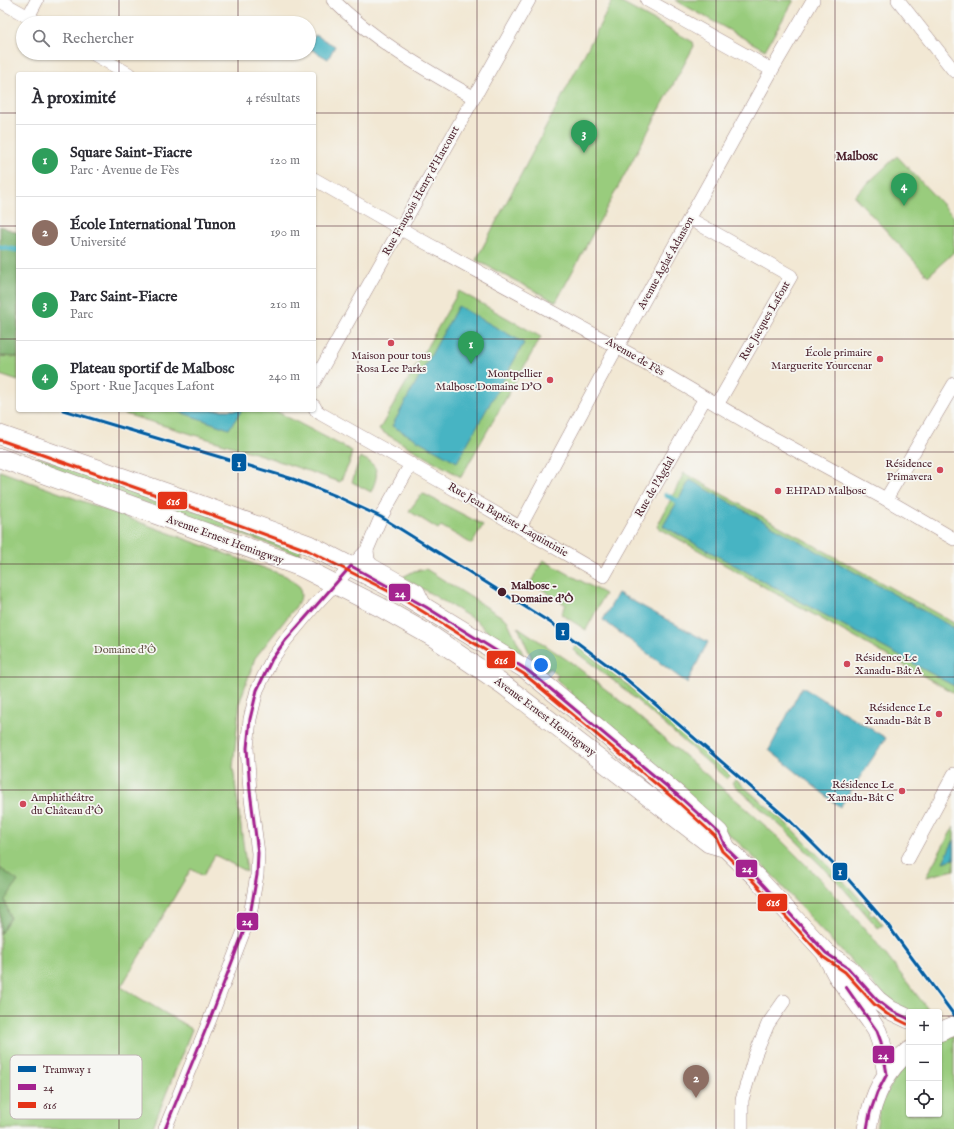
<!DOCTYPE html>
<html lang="fr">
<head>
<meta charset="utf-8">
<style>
	body { margin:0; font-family:"IM FELL English",serif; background:#f7f7f7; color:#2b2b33 }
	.controls { position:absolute; right:12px; bottom:12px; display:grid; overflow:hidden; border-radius:4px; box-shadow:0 1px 3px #0004 }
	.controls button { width:36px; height:36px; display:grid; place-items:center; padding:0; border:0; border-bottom:1px solid #e1e1e2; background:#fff; color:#2b2b33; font:20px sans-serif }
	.you { position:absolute; left:541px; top:665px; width:14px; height:14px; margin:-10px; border:3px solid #fff; border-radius:50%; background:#1a73e8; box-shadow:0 0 0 6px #1a73e833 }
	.badge { display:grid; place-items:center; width:26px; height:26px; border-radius:50%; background:#d1495b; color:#fff; font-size:13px; font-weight:700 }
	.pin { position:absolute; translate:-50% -33px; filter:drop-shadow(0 1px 2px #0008) }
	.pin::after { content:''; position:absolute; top:21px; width:14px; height:12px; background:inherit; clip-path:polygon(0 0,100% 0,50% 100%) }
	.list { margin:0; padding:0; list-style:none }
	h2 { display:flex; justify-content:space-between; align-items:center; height:52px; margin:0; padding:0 16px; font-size:17px }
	h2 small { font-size:13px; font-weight:400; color:#7c7c81 }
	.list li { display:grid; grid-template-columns:26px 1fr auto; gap:12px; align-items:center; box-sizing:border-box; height:72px; padding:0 16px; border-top:1px solid #e1e1e2 }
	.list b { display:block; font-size:15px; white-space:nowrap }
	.list p { margin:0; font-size:13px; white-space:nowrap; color:#7c7c81 }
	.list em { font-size:13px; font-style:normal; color:#7c7c81 }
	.icon { flex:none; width:22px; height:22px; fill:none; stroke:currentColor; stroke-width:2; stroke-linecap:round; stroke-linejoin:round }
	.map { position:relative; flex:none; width:954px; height:1129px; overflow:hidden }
	.search { position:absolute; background:#fff; box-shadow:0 1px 3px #0004; left:16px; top:16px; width:300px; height:44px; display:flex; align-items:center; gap:10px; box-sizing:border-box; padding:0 14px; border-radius:22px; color:#7c7c81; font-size:15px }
	.panel { position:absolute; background:#fff; box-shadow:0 1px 3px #0004; left:16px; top:72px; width:300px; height:340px; border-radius:4px }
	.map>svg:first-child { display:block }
	.green { fill:#99cc7d; stroke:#727654 }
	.forest { fill:#7ab06c; stroke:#62684c }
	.water { fill:#47b4c3; stroke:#486a77 }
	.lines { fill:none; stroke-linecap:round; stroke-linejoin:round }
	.stream { stroke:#47b4c3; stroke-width:5 }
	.street-casing { stroke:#9e8480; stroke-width:14 }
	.secondary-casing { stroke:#9e8480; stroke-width:20 }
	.street { stroke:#fff; stroke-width:13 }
	.secondary { stroke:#fff; stroke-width:19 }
	.bus-1-casing { stroke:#f6f6f2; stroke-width:6 }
	.bus-2-casing { stroke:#f6f6f2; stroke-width:6 }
	.bus-1 { stroke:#a4238f; stroke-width:3 }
	.bus-2 { stroke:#e43417; stroke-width:3 }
	.tram-1-casing { stroke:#f6f6f2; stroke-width:6 }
	.tram-1 { stroke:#005ba1; stroke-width:3 }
	.grid { fill:none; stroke:#4a1f2b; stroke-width:1; stroke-opacity:0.55 }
	.poi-dot { fill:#d1495b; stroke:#f6f6f2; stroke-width:1.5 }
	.stop-dot { fill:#4a1f2b; stroke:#f6f6f2; stroke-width:1.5 }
	.labels { text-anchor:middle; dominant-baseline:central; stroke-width:3.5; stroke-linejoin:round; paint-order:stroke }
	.street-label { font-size:11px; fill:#4a1f2b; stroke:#f6f6f2 }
	.poi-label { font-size:11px; fill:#4a1f2b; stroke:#f6f6f2; text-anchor:end }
	.stop-label { font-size:11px; font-weight:bold; fill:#4a1f2b; stroke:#f6f6f2; text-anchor:start }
	.park-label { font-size:11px; fill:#625344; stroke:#f6f6f2 }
	.neighbourhood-label { font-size:12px; font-weight:bold; fill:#4a1f2b; stroke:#f6f6f2 }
	.key { fill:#f6f6f2; stroke:#c2b6b6; stroke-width:1 }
	.key-label { font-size:11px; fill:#4a1f2b }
	.line-badge { stroke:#f6f6f2; stroke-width:1.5 }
	.badge-label { font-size:11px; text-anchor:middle; font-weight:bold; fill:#fff }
</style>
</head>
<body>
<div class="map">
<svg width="954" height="1129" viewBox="0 0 954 1129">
	<rect width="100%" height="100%" fill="#f6f6f2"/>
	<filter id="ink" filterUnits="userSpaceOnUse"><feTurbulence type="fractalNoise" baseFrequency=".025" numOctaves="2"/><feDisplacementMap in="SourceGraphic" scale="8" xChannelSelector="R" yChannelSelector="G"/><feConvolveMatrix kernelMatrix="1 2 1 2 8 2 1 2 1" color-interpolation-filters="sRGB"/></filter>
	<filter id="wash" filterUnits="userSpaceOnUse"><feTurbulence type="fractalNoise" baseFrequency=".012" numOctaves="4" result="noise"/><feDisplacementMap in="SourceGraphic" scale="16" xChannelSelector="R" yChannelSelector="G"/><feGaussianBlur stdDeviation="0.9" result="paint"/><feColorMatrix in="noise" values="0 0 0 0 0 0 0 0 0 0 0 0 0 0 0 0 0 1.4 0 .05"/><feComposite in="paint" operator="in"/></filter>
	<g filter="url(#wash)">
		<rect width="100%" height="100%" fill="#f2e8d4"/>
		<path class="green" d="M 613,0 L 616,0 L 693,42 L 694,46 L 556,302 L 476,260 Z
			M 675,0 L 794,0 L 765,50 Z
			M 897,156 L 954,217 L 954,252 L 928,276 L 854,196 Z
			M 459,291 L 541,337 L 461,477 L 379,430 Z
			M 0,356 L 18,357 L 18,381 L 0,375 Z
			M 112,410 L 274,410 L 352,451 L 349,464 L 340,482 L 261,455 Z
			M 38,457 L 302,547 L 299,555 L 216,525 L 201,522 L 34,465 L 34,459 Z
			M 360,457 C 380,465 379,474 371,492 L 352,482 Z
			M 0,471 L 286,576 L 300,587 L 301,596 L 297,605 L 255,658 L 240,701 L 233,767 L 247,872 L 215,855 L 203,876 L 191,869 L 121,987 L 192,1029 L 152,1129 L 0,1129 Z
			M 684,473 L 954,623 L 954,693 L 657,527 Z
			M 423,494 L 426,495 L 483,525 L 472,544 L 441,526 L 438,529 L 409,511 L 420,496 Z
			M 543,560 L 605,594 L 586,630 L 561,614 L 566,605 L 531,582 Z
			M 426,569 L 507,620 L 523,654 L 522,659 L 497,642 L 478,622 L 403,577 L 414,571 Z
			M 518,627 L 572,663 L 618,699 L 749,811 L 783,842 L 828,887 L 872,937 L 930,1012 L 913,1012 L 893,1004 L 820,929 L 771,874 L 741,845 L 569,696 L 571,692 L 556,679 L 558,675 L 549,668 L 546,672 L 533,661 Z
			M 576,645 L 622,680 L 731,775 L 727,779 L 618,684 L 573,650 Z
			M 735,779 L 788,825 L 835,872 L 871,911 L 869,913 L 872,916 L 874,914 L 883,925 L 878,928 L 837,881 L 785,830 L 732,783 Z
			M 954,826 L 954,870 L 926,877 Z
			M 954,1035 L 954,1129 L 876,1129 L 880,1105 L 898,1073 L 909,1063 L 909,1114 L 939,1114 L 939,1042 Z"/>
		<path class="forest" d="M 0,226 L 18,233 L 18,357 L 0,356 Z
			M 0,868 L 18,881 L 5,900 L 10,918 L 0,934 Z"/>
		<path class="water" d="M 315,35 L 335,46 L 328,59 L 309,48 Z
			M 458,306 L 524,343 L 457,462 L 392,426 Z
			M 174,410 L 242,410 L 229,429 Z
			M 690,480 L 954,628 L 954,686 L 663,526 Z
			M 618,593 L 708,642 L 687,683 L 603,620 Z
			M 802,687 L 886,738 L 840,807 L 769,750 Z
			M 954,840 L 954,859 L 943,862 Z"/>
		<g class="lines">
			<path class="stream" d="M 0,247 L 17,250
				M 666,495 L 683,504"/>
		</g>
	</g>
	<g filter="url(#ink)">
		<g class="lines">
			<defs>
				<path id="street" d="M 333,0 C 373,40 424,69 473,97
					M 647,0 L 772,70
					M 898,0 L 954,71
					M 0,1 L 39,23
					M 28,17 L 37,0
					M 92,53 L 129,74
					M 314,179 L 417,238 L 637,358 L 775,439 L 882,497 L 954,539
					M 690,219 L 791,276 L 717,405
					M 314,382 L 529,0
					M 314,406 L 316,410 L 321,414 L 447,485 L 604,576 L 705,398
					M 886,499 L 954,384
					M 520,527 L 612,356 L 628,329 L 772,70 L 813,0
					M 367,550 L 368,560 L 372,565 L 418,591 L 426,607
					M 908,859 L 954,774
					M 165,1129 L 210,1019 L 250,915 L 257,875 L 258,853 L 250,791 L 247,748 L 250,719 L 257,690 L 272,659 L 285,641 L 315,605 L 367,550 L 381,517 L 411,464
					M 742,1129 L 742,1100 L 755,1055 L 768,1024 L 784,1001"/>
				<path id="secondary" d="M 0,435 L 198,504 L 309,545 L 398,591 L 527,670 L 599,729 L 682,799 L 719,833 L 726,848 L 756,877 L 826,953 L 848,968 L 877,1000 L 890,1010 L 909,1019
					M 0,458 L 301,567 L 380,607 L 433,637 L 505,686 L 709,843 L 726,848
					M 826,954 L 837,975 L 870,1020 L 877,1031 L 881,1042 L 887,1074
					M 939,1032 L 954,1026
					M 867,1129 C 872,1099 884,1070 909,1051"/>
			</defs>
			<use href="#street" class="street-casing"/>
			<use href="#secondary" class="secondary-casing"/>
			<use href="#street" class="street"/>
			<use href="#secondary" class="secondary"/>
			<defs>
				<path id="bus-1" d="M 846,987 L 877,1031 L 881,1042 L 887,1074 L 877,1093 L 870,1113 L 867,1129
					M 165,1129 L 210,1019 L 250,915 L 257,875 L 258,853 L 250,791 L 247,748 L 250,719 L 257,690 L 272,659 L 285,641 L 351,566 L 426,607 L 527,670 L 541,681 L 682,799 L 719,833 L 726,848 L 756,877 L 826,953 L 848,968 L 877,1000 L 890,1010 L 909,1019"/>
				<path id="bus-2" d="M 0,440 L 196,509 L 307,550 L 396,595 L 524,674 L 679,803 L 715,836 L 722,851 L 752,880 L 823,957 L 845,972 L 874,1004 L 887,1014 L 907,1024"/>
			</defs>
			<use href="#bus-1" class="bus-1-casing"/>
			<use href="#bus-2" class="bus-2-casing"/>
			<use href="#bus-1" class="bus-1"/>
			<use href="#bus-2" class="bus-2"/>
			<defs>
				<path id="tram-1" d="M 63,410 L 293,479 L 336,496 L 381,517 L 551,623 L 625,678 L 790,821 L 848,879 L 887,924 L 954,1015"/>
			</defs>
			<use href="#tram-1" class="tram-1-casing"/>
			<use href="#tram-1" class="tram-1"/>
		</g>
	</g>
	<path class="grid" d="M 119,0 L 119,23M 238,0 L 238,23M 358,0 L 358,1129M 477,0 L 477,1129M 596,0 L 596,1129M 716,0 L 716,1129M 835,0 L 835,1129M 119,53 L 119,74M 238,53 L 238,74M 0,113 L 18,113M 314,113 L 954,113M 0,226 L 18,226M 314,226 L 954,226M 0,339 L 18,339M 314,339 L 954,339M 119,410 L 119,1129M 238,410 L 238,1129M 0,452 L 954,452M 0,564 L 954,564M 0,677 L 954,677M 0,790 L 954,790M 0,903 L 954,903M 0,1016 L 909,1016M 939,1016 L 954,1016"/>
	<g class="poi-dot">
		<circle cx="391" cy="343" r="4"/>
		<circle cx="880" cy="359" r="4"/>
		<circle cx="550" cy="380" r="4"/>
		<circle cx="940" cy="470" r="4"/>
		<circle cx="778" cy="491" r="4"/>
		<circle cx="847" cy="664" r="4"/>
		<circle cx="939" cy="714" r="4"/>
		<circle cx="902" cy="791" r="4"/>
		<circle cx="23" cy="804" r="4"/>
	</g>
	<circle class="stop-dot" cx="502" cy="592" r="5"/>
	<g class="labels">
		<g class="street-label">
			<text transform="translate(421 191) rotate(-61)">Rue François Henry d'Harcourt</text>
			<text transform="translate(666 263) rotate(-61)">Avenue Aglaé Adanson</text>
			<text transform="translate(765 321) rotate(-60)">Rue Jacques Lafont</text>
			<text transform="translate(635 357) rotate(30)">Avenue de Fès</text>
			<text transform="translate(655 487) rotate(-60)">Rue de l'Agdal</text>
			<text transform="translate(508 520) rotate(30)">Rue Jean Baptiste Laquintinie</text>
			<text transform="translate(225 540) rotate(20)">Avenue Ernest Hemingway</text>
			<text transform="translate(545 717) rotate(37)">Avenue Ernest Hemingway</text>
		</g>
		<g class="poi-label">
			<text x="872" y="353">École primaire<tspan x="872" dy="13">Marguerite Yourcenar</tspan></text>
			<text x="391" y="356" text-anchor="middle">Maison pour tous<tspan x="391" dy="13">Rosa Lee Parks</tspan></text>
			<text x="542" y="374">Montpellier<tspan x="542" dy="13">Malbosc Domaine D'O</tspan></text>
			<text x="932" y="464">Résidence<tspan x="932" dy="13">Primavera</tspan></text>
			<text x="786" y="491" text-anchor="start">EHPAD Malbosc</text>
			<text x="855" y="658" text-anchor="start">Résidence Le<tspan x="855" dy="13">Xanadu-Bât A</tspan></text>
			<text x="931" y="708">Résidence Le<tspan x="931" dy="13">Xanadu-Bât B</tspan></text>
			<text x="894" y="785">Résidence Le<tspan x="894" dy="13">Xanadu-Bât C</tspan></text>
			<text x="31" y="798" text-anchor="start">Amphithéâtre<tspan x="31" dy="13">du Château d'Ô</tspan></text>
		</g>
		<g class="stop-label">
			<text x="511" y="586">Malbosc -<tspan x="511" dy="13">Domaine d'Ô</tspan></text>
		</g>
		<g class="park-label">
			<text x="125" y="650">Domaine d'Ô</text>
		</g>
		<g class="neighbourhood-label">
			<text x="857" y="156">Malbosc</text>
		</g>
	</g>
	<rect x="10" y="1055" width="132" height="64" rx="6" class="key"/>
	<rect x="18" y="1066" width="18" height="6" fill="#005ba1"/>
	<rect x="18" y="1084" width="18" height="6" fill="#a4238f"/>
	<rect x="18" y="1102" width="18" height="6" fill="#e43417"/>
	<g class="key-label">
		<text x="43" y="1073">Tramway 1</text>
		<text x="43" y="1091">24</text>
		<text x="43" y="1109">616</text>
	</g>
	<g class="line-badge">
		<rect x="231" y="453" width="16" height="19" rx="4" fill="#005ba1"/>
		<rect x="157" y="491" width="31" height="19" rx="4" fill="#e43417"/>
		<rect x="388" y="583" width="23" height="19" rx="4" fill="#a4238f"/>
		<rect x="555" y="622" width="15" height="19" rx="4" fill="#005ba1"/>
		<rect x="486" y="650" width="30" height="19" rx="4" fill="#e43417"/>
		<rect x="735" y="859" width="23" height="19" rx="4" fill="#a4238f"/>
		<rect x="832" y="862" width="16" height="19" rx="4" fill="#005ba1"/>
		<rect x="757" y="893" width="31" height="19" rx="4" fill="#e43417"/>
		<rect x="236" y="912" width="23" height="19" rx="4" fill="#a4238f"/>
		<rect x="872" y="1045" width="23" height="19" rx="4" fill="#a4238f"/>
	</g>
	<g class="badge-label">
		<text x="239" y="467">1</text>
		<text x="173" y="505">616</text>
		<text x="400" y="597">24</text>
		<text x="563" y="635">1</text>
		<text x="501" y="664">616</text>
		<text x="747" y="872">24</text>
		<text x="840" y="875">1</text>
		<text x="773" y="906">616</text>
		<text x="247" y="925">24</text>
		<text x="883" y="1059">24</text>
	</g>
</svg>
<div class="controls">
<button>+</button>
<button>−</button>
<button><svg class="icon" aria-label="locate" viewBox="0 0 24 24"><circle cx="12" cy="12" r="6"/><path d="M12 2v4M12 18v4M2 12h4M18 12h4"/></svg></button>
</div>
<div class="you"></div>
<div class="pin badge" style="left:471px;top:364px;background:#2e9e5b">1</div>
<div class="pin badge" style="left:696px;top:1098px;background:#8d6e63">2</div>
<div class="pin badge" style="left:584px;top:153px;background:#2e9e5b">3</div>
<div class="pin badge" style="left:904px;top:206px;background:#2e9e5b">4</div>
<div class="search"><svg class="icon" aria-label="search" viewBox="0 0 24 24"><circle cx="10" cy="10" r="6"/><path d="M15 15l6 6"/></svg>Rechercher</div>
<section class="panel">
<h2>À proximité<small>4 résultats</small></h2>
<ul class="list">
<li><span class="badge" style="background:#2e9e5b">1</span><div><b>Square Saint-Fiacre</b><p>Parc · Avenue de Fès</p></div><em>120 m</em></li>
<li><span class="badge" style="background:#8d6e63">2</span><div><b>École International Tunon</b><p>Université</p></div><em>190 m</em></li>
<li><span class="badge" style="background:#2e9e5b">3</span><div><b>Parc Saint-Fiacre</b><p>Parc</p></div><em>210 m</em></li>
<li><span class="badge" style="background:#2e9e5b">4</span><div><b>Plateau sportif de Malbosc</b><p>Sport · Rue Jacques Lafont</p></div><em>240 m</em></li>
</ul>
</section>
</div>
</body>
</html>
